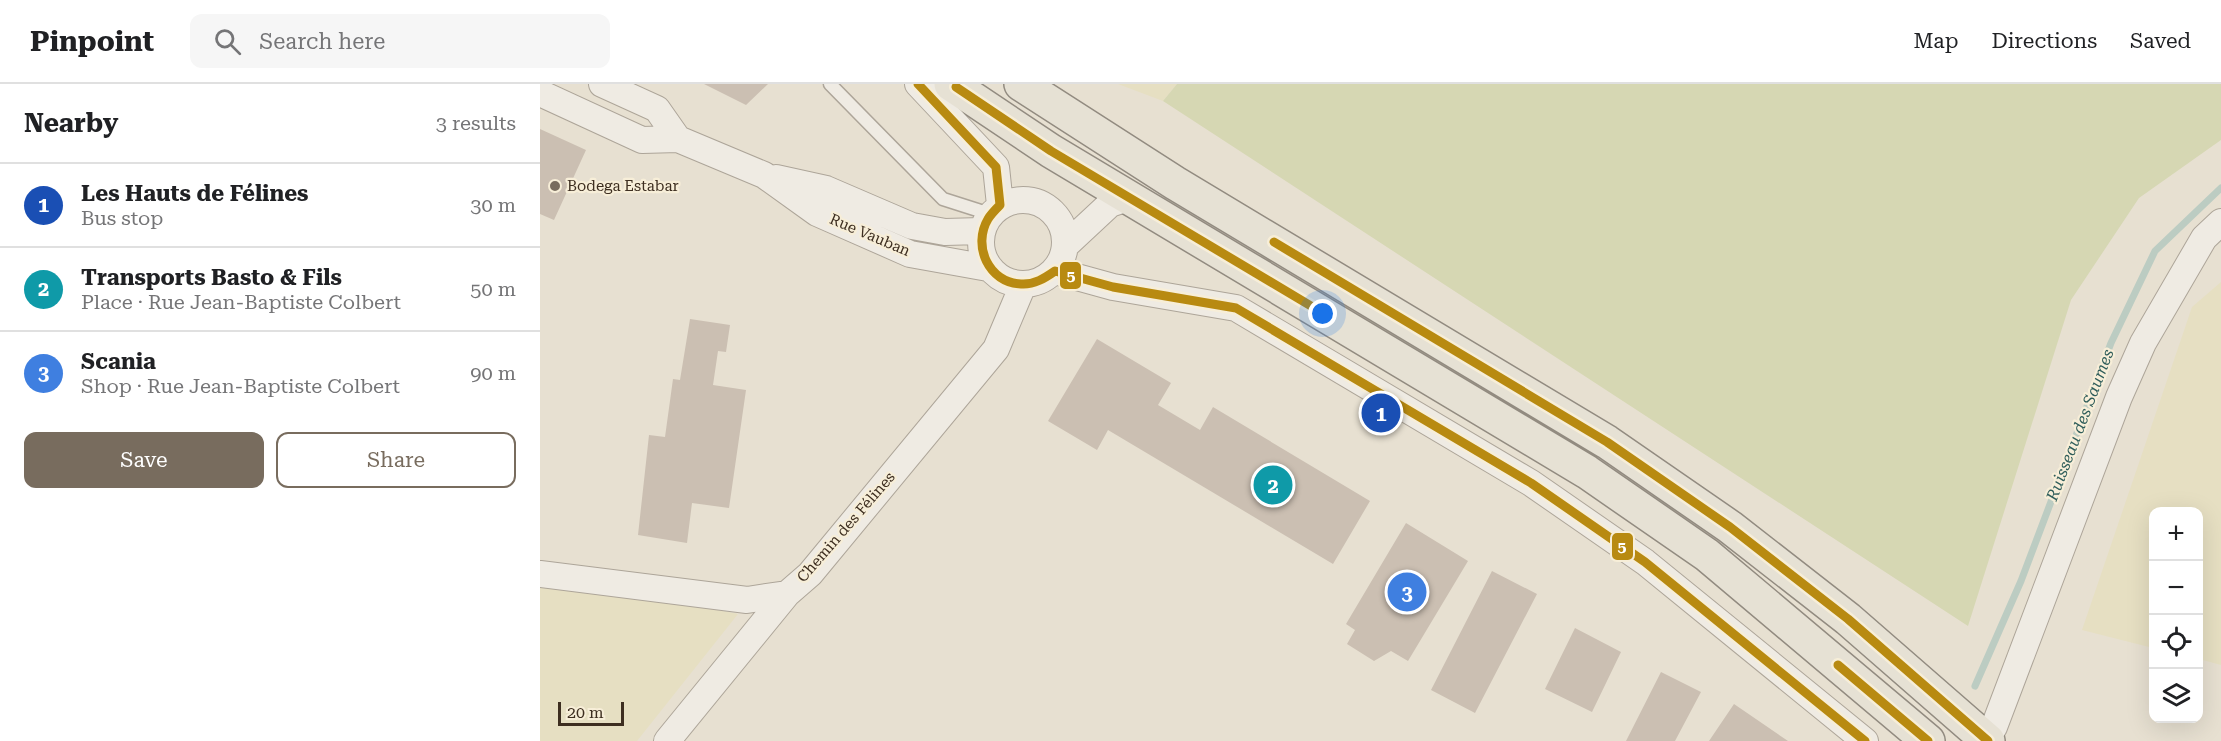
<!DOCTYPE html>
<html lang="en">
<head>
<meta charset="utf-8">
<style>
	body { margin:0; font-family:"Roboto Serif",serif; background:#f6f6f6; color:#202124 }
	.controls { position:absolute; right:18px; bottom:18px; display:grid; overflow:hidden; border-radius:12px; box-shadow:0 6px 24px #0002 }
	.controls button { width:54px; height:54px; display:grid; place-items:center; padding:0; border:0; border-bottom:2px solid #e0e0e0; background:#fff; color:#202124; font:30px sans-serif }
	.scale { position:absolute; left:18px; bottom:15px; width:66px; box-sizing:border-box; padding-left:6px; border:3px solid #3d2e20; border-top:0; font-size:16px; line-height:21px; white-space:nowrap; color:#3d2e20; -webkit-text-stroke:4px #f7eed8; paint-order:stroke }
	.you { position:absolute; left:783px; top:230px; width:21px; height:21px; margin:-15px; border:4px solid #fff; border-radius:50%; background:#1a73e8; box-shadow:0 0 0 9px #1a73e833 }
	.badge { display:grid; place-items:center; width:39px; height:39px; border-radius:50%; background:#786c5e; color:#fff; font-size:20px; font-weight:700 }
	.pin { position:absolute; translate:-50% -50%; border:3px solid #fff; box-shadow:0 2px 6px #0006 }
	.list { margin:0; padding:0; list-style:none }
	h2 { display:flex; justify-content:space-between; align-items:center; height:78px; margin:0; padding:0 24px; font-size:26px }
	h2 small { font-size:20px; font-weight:400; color:#757577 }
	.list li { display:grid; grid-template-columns:39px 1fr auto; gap:18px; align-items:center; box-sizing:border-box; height:84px; padding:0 24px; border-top:2px solid #e0e0e0 }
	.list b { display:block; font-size:22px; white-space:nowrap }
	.list p { margin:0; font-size:20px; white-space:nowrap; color:#757577 }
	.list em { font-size:20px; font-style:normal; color:#757577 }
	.actions { display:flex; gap:12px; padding:18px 24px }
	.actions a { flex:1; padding:14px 0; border:2px solid #786c5e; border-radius:12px; text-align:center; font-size:21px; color:#786c5e }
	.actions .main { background:#786c5e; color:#fff }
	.icon { flex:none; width:33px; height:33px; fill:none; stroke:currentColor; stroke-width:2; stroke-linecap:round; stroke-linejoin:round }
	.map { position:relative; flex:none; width:1681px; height:657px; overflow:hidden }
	header { display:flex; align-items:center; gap:36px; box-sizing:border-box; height:84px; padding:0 30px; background:#fff; border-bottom:2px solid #e0e0e0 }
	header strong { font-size:28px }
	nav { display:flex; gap:33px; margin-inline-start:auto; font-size:21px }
	.search { width:420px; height:54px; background:#f6f6f6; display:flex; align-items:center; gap:15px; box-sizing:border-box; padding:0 21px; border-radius:12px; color:#757577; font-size:22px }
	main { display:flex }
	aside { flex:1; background:#fff }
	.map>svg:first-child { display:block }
	.farmland { fill:#e6dfc2 }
	.green { fill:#d6d7b3 }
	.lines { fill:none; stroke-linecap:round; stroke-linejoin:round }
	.stream { stroke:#bcccc2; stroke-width:7 }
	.building { fill:#cbbfb2 }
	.service-casing { stroke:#ada599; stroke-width:15 }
	.minor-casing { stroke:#ada599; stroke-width:28 }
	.primary-casing { stroke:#928b80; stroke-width:36 }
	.service { stroke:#efebe3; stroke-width:12 }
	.minor { stroke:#efebe3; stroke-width:26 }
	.primary { stroke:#e6e1d4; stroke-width:33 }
	.bus-1-casing { stroke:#f7eed8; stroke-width:14 }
	.bus-1 { stroke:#b88a11; stroke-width:9 }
	.poi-dot { fill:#786c5e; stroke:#f7eed8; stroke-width:2 }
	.labels { text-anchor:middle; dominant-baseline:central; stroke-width:4.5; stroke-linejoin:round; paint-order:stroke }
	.poi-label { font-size:15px; fill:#3d2e20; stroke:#f7eed8; text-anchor:start }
	.street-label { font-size:15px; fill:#3d2e20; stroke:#f7eed8 }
	.water-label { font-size:16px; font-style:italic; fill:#2f5d5a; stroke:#f7eed8 }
	.line-badge { stroke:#f7eed8; stroke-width:2 }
	.badge-label { font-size:16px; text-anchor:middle; font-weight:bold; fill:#fff }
</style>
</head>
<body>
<header>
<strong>Pinpoint</strong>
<div class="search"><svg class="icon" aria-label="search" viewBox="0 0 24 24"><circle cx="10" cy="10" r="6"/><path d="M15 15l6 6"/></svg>Search here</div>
<nav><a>Map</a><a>Directions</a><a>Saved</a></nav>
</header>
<main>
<aside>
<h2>Nearby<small>3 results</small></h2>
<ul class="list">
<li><span class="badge" style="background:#1a4fb4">1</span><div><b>Les Hauts de Félines</b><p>Bus stop</p></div><em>30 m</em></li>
<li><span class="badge" style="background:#0f9aa8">2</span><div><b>Transports Basto &amp; Fils</b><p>Place · Rue Jean-Baptiste Colbert</p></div><em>50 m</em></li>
<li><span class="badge" style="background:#3f7fe0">3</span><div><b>Scania</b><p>Shop · Rue Jean-Baptiste Colbert</p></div><em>90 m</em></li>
</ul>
<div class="actions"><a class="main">Save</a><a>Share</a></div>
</aside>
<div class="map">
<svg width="1681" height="657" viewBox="0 0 1681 657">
	<rect width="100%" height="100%" fill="#e7e0d1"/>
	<path class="farmland" d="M 578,0 L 637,0 L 623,17 Z
		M 1681,198 L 1681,581 L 1659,575 L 1658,428 L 1614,428 L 1613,564 L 1542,546 L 1652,223 Z
		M 0,489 L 198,530 L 97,657 L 0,657 Z"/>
	<path class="green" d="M 637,0 L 1681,0 L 1681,56 L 1599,114 L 1531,216 L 1428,542 L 623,17 Z"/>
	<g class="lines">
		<path class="stream" d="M 1435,602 L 1481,497 L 1571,259 L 1615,167 L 1681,104"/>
	</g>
	<path class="building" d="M 164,0 L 228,0 L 206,21 Z
		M 0,45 L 46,66 L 14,136 L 0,130 Z
		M 150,235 L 190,241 L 186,268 L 178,267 L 173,301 L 206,306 L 189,424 L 152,419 L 147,459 L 98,451 L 109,351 L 125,353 L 133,295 L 140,296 Z
		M 557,255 L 631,299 L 618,321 L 660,346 L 673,323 L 830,417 L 793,480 L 568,346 L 557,366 L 508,337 Z
		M 866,439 L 928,477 L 868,577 L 851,567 L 834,577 L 807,560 L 815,546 L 806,540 Z
		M 952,487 L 997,510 L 935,629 L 891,606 Z
		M 1035,544 L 1081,568 L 1052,628 L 1005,605 Z
		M 1121,588 L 1161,608 L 1135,657 L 1086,657 Z
		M 1194,620 L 1248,657 L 1169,657 Z"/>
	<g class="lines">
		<defs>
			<path id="service" d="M 290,0 L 403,115 L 450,130"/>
			<path id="minor" d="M 62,0 L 117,25 L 138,55
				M 378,0 L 456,83 L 460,121
				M 0,9 L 102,56 L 138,55 L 224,91 L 277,129 L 370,170 L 448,184
				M 236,94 L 286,105 L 372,142 L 405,148 L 441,147
				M441 158a42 42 0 1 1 84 0a42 42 0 1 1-84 0Z
				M 526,161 L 570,120 L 591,113
				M 515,187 L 573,203 L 696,224 L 991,399 L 1105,478 L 1325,657
				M 0,490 L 207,516 L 247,510 L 270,490 L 456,265 L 483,201
				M 1446,655 L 1454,643 L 1579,313 L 1603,259 L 1664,154 L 1681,138
				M 127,657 L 247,510"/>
			<path id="primary" d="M 411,0 L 511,67 L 1047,388 L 1167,471 L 1388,657
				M 481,0 L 635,99 L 1067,358 L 1190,443 L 1308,535 L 1448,657"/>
		</defs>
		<use href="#service" class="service-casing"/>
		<use href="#minor" class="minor-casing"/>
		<use href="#primary" class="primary-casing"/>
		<use href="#service" class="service"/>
		<use href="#minor" class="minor"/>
		<use href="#primary" class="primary"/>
		<defs>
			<path id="bus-1" d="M 378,0 L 456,83 L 460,121 C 456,125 451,130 448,135 C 432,162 449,199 481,200 C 494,201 505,194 515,187 L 573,203 L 696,224 L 991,399 L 1105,478 L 1325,657
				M 416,3 L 511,67 L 771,222
				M 734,158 L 1067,358 L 1190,443 L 1308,535 L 1448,657
				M 1298,581 L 1388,657"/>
		</defs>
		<use href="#bus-1" class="bus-1-casing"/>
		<use href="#bus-1" class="bus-1"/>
	</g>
	<circle class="poi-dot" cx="15" cy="102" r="6"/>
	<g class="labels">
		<g class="poi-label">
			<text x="27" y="102">Bodega Estabar</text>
		</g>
		<g class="street-label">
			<text transform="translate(330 151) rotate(23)">Rue Vauban</text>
			<text transform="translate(306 443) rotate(-49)">Chemin des Félines</text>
		</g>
		<g class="water-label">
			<text transform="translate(1540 341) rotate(-69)">Ruisseau des Saumes</text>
		</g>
	</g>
	<g class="line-badge">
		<rect x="519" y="177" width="23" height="29" rx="6" fill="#b88a11"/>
		<rect x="1071" y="448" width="23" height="29" rx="6" fill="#b88a11"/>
	</g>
	<g class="badge-label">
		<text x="531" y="197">5</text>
		<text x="1082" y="468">5</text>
	</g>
</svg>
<div class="controls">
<button>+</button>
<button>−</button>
<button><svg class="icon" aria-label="locate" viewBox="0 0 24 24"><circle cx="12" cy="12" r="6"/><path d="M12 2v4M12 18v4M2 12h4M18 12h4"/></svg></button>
<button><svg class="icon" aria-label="layers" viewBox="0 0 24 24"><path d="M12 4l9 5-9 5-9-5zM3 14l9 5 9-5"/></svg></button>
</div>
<div class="scale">20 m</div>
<div class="you"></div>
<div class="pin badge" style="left:841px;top:329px;background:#1a4fb4">1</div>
<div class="pin badge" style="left:733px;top:401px;background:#0f9aa8">2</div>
<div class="pin badge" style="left:867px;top:508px;background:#3f7fe0">3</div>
</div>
</main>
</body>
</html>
